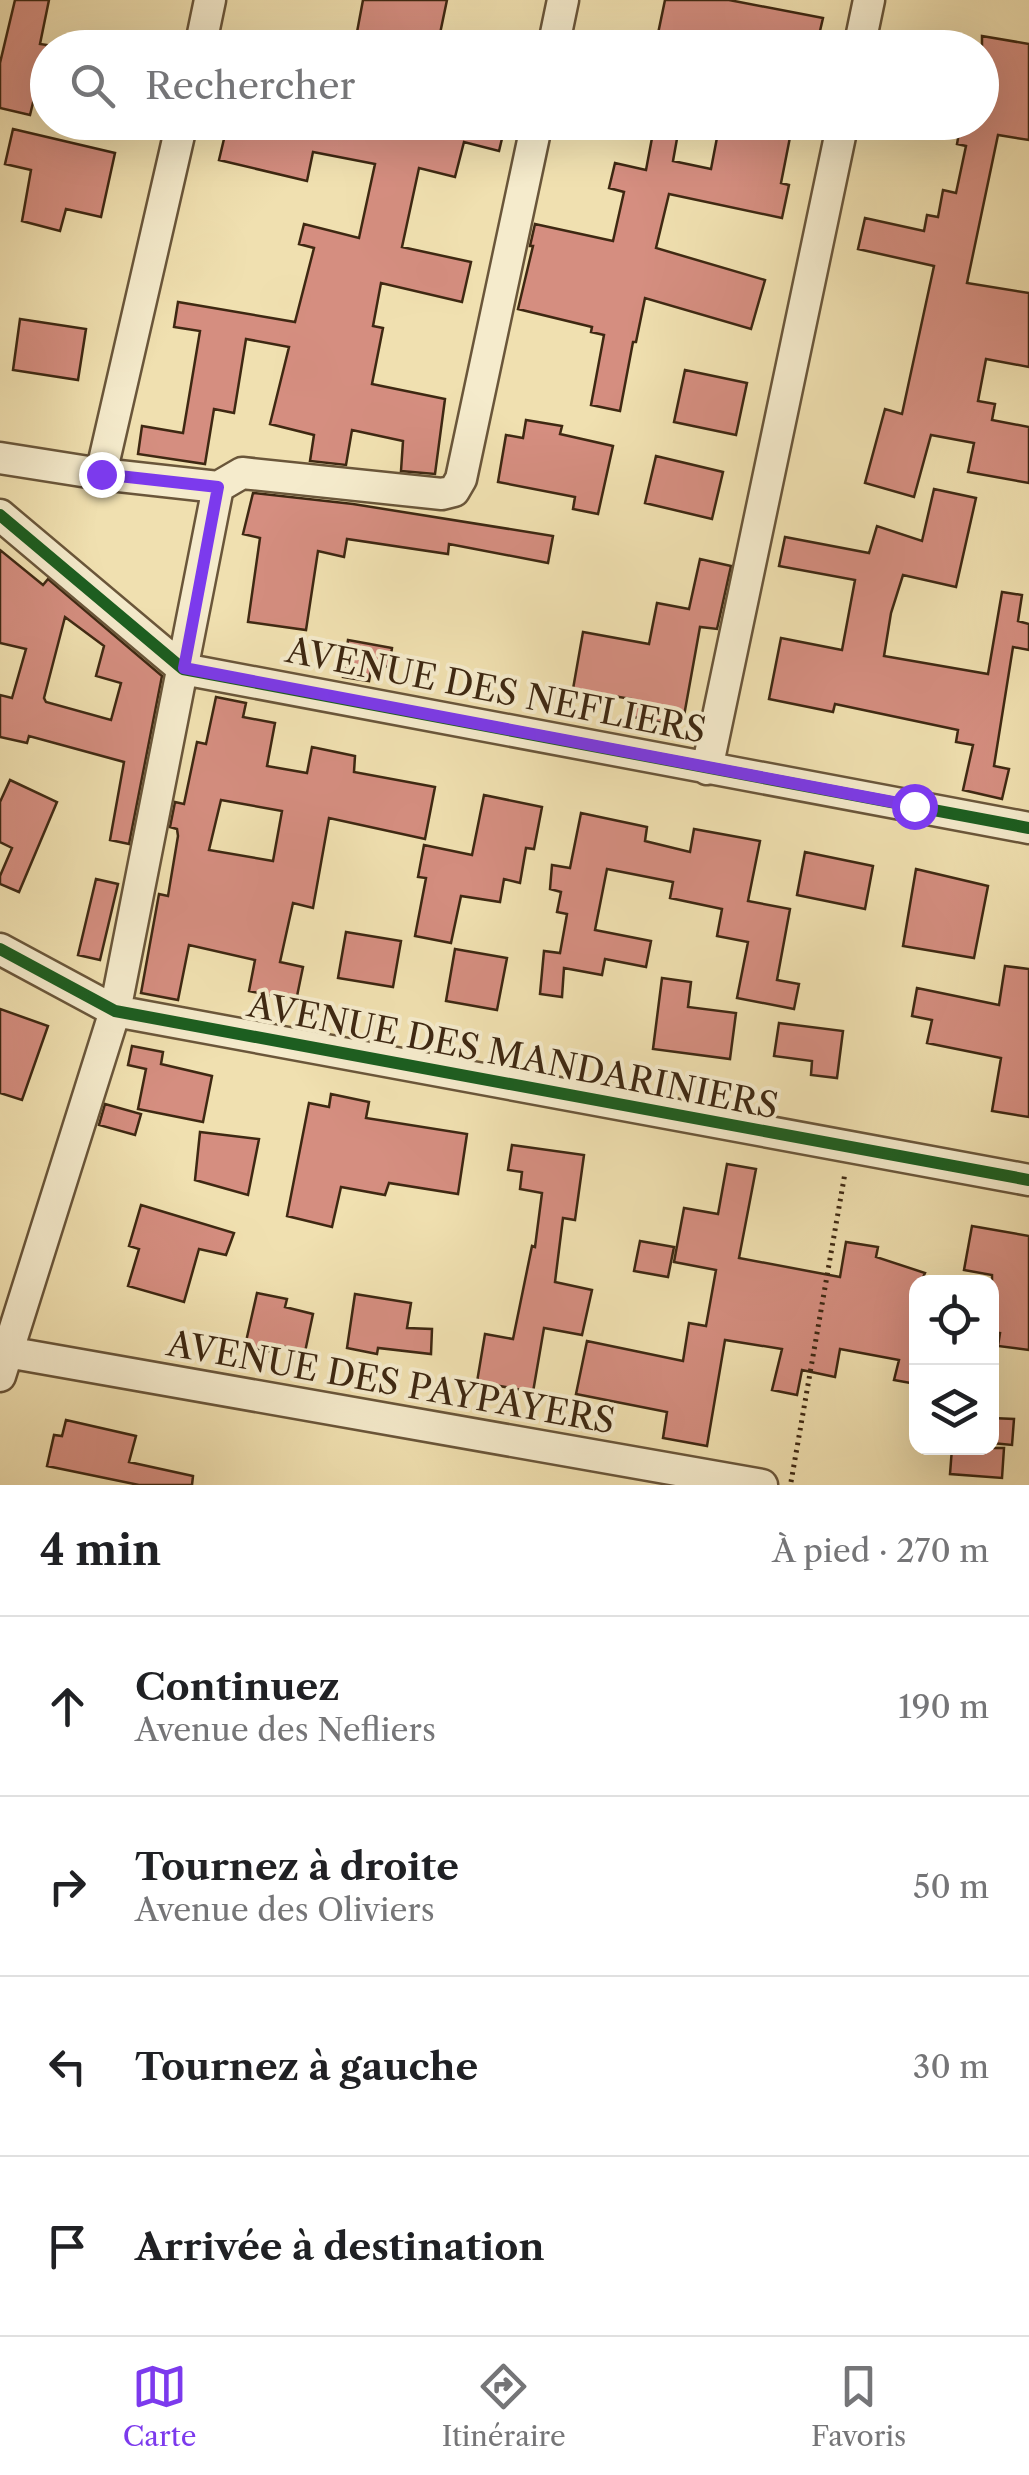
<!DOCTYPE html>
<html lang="fr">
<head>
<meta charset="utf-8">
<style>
	body { margin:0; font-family:"Libre Caslon Text",serif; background:#f6f6f6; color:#202124 }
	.controls { position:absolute; right:30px; bottom:30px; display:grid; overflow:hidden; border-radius:20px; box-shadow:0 10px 40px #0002 }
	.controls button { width:90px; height:90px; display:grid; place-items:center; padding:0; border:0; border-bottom:2px solid #e0e0e0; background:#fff; color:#202124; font:50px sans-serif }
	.stop { position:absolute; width:30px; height:30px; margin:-22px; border:8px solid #7c3aed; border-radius:50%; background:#fff }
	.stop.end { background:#7c3aed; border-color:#fff; box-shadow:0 2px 10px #0008 }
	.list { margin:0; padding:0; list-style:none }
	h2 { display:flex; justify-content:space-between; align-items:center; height:130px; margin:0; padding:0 40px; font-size:42px }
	h2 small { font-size:32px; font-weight:400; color:#757577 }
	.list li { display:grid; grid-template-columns:65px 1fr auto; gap:30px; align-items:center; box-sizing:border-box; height:180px; padding:0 40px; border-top:2px solid #e0e0e0 }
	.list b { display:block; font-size:38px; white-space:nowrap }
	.list p { margin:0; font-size:32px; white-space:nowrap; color:#757577 }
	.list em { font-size:32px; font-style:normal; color:#757577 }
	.icon { flex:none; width:55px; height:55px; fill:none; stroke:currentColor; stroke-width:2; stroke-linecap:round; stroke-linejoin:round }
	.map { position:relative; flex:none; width:1029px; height:1485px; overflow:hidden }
	.search { position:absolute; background:#fff; box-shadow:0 10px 40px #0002; left:30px; right:30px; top:30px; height:110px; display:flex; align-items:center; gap:25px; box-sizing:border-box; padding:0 35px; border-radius:55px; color:#757577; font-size:38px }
	.sheet { height:850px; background:#fff }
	nav { display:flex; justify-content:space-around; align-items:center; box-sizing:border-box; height:140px; border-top:2px solid #e0e0e0; background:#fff; font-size:28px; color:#757577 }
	nav a { display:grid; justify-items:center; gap:5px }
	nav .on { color:#7c3aed }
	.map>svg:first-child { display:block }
	.building { fill:#d58e80; stroke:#3e2812; stroke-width:2.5; fill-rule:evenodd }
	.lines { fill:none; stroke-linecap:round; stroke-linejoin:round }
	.street-casing { stroke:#6a563a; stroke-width:35 }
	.path { stroke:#3e2812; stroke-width:5; stroke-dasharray:2.5 5; stroke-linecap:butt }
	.street { stroke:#f5ebcc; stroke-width:30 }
	.cycleway-casing { stroke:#f5ebcc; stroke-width:19 }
	.cycleway { stroke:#1b5e20; stroke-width:12 }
	.route { stroke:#7c3aed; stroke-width:12 }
	.labels { text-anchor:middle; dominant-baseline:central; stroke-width:8; stroke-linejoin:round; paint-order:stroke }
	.street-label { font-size:35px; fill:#3e2812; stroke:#f5ebcc }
</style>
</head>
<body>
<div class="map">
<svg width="1029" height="1485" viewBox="0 0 1029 1485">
	<rect width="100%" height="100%" fill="#f0e0b0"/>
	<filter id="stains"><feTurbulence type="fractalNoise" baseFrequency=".002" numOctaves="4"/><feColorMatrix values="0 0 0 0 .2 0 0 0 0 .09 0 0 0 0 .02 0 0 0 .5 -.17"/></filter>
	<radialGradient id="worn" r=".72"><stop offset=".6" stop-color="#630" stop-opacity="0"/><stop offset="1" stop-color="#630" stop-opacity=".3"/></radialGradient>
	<path class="building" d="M 15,0 L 49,0 L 40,44 L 47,45 L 30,115 L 0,108 L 0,63 Z
		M 363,0 L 447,0 L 437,48 L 354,48 Z
		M 665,0 L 729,0 L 823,18 L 816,48 L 655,48 Z
		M 982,36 L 1029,44 L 1029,140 L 998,135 L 967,283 L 1029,293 L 1029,367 L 986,359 L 978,401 L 995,404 L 992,420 L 1029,427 L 1029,483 L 968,472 L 974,443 L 931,435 L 914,497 L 865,483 L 885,409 L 902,414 L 934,266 L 858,249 L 865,218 L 924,231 L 927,215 L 938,217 L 943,190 L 956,193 L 966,146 L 957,144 L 961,122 L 982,122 Z
		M 228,122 L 370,122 L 369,125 L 424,137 L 425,133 L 414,131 L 415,122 L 506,122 L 499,151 L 464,142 L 455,177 L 419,168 L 402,247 L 471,262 L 462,302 L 381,283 L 373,326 L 383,328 L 372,384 L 445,399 L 435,474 L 401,471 L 403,441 L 352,430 L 346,465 L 310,461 L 314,435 L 270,424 L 289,347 L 246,339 L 234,413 L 214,409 L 205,464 L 138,454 L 142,426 L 183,433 L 200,331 L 174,327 L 178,302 L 295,322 L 314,248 L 299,244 L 304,224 L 359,238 L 375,164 L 313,152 L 307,181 L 219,160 Z
		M 655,122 L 680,122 L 673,161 L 711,169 L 720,122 L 793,122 L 781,183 L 789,185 L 782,218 L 669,194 L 656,248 L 765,280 L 751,329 L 645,298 L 636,342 L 633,342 L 620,411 L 591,405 L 604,335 L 591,332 L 592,327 L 518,309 L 533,246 L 530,246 L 535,224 L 613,241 L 624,192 L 609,188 L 615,163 L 646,170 Z
		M 13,129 L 115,153 L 101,217 L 66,209 L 60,231 L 22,221 L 31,170 L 5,164 Z
		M 20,319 L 86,329 L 78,380 L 13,370 Z
		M 685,370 L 747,383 L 736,435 L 674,422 Z
		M 526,420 L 562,426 L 560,434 L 613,446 L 598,514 L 573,509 L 575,497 L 498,482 L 506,435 L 523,438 Z
		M 656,456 L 723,472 L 712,519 L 645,503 Z
		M 934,489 L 976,498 L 956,587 L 903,575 L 891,613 L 884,656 L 988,674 L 1002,592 L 1022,595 L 1018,621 L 1029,624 L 1029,650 L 1013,647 L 994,766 L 1009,769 L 1002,799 L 963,790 L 973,745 L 956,742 L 958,730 L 835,704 L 833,712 L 769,699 L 781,638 L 842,650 L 855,580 L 779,566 L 785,537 L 869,553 L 877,526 L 922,541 Z
		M 253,493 L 353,504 L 553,536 L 548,563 L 449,544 L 448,554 L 347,539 L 344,557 L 318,551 L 306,630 L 248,622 L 260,538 L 243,534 Z
		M 0,550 L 43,585 L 48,579 L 162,676 L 129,844 L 110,840 L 124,762 L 29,736 L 27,743 L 0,737 L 0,695 L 12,698 L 26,649 L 0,643 ZM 65,617 L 104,646 L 96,676 L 121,683 L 111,720 L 46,702 L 44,698 Z
		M 700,559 L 731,566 L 717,629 L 700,627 L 684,716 L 671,713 L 669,724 L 628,716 L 631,699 L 573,689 L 583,632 L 649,644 L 657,603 L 689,609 Z
		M 348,640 L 392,648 L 389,667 L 372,664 L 369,681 L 343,677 Z
		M 216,697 L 246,703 L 243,717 L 275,723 L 267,766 L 307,773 L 312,747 L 355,756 L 354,772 L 435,787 L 425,839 L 329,818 L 313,908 L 293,903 L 280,962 L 303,967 L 296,1001 L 249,991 L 255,960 L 189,945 L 178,1000 L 141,993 L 159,894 L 168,896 L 178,836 L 177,829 L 170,827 L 175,802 L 184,804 L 197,742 L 206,744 ZM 221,800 L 282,811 L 273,861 L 209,850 Z
		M 10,780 L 57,802 L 19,892 L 0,884 L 0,876 L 12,848 L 0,842 L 0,802 Z
		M 484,795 L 542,807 L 534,849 L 526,848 L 520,883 L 504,879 L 500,902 L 461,896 L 451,943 L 415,936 L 426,878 L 418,877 L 424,845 L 472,855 Z
		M 581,813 L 647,827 L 645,841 L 690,852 L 694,829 L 760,841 L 748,901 L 790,909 L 777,980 L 799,984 L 794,1009 L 737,998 L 748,942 L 717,936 L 722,909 L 670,898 L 673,882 L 607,869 L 595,930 L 651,941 L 646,967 L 605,959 L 602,975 L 564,968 L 562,997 L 540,994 L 544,951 L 560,953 L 567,914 L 557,912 L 561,892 L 550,889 L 552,865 L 570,868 Z
		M 805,852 L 873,866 L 865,909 L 797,895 Z
		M 916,869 L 988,886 L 974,958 L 903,946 Z
		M 96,879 L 118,884 L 100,960 L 78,955 Z
		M 346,932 L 401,941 L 393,987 L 338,978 Z
		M 455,949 L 507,958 L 497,1010 L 446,1001 Z
		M 1005,966 L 1029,969 L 1029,1117 L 992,1111 L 1001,1058 L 927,1043 L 932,1020 L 912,1016 L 917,988 L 999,1005 Z
		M 662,978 L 691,982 L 688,1007 L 736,1013 L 730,1059 L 653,1049 Z
		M 0,1009 L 48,1026 L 22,1100 L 0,1093 Z
		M 779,1023 L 843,1031 L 837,1078 L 811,1075 L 812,1061 L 774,1056 Z
		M 132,1046 L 163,1052 L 161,1064 L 212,1076 L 203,1122 L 138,1109 L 146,1069 L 128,1065 Z
		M 331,1094 L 369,1102 L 366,1118 L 467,1134 L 458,1194 L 389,1183 L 385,1195 L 341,1187 L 332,1227 L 287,1216 L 309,1103 L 329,1107 Z
		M 105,1104 L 141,1114 L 135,1135 L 99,1125 Z
		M 200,1132 L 259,1139 L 248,1195 L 195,1180 Z
		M 512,1145 L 584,1155 L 575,1220 L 563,1218 L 555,1282 L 592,1290 L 582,1335 L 544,1328 L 533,1392 L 477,1382 L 485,1334 L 513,1339 L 532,1246 L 535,1247 L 542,1193 L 520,1189 L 522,1172 L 508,1170 Z
		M 727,1164 L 756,1169 L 739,1258 L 840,1277 L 846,1242 L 878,1247 L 876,1257 L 925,1273 L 921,1282 L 916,1282 L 916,1384 L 894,1380 L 899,1360 L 840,1349 L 835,1377 L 802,1370 L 797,1395 L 772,1390 L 782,1349 L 725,1340 L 707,1446 L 663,1438 L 667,1412 L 576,1394 L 587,1341 L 683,1361 L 689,1323 L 706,1326 L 716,1270 L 674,1262 L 684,1208 L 718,1214 Z
		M 141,1205 L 234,1233 L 226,1255 L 199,1249 L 184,1302 L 128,1286 L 139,1249 L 129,1246 Z
		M 972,1226 L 1029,1236 L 1029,1350 L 998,1346 L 1000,1333 L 992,1332 L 992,1275 L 964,1270 Z
		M 640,1241 L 674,1247 L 668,1277 L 634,1271 Z
		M 257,1293 L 287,1299 L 285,1307 L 313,1314 L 305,1352 L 277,1345 L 275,1353 L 245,1346 Z
		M 355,1294 L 411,1303 L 407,1328 L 432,1329 L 431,1354 L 378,1348 L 377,1354 L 347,1348 Z
		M 992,1418 L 1014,1419 L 1012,1445 L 992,1443 Z
		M 66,1420 L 136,1436 L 129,1462 L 193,1476 L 192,1485 L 139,1485 L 47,1466 L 54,1435 L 62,1436 Z
		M 952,1448 L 1004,1448 L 1002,1478 L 950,1474 Z"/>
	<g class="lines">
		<defs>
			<path id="street" d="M 200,48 L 210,0
				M 553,48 L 563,0
				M 859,48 L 869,0
				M 0,458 L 101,474 L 218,487 L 242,473 L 442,494 L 454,491 L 461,479 L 537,122
				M 101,474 L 182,122
				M 0,515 L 183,669 L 1029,828
				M 707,769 L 843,122
				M 0,949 L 115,1011 L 1029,1180
				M 7,1352 L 762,1485
				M 0,1376 L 115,1011 L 218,487"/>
		</defs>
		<use href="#street" class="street-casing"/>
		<path class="path" d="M 791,1482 L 845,1173"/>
		<use href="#street" class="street"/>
		<defs>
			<path id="cycleway" d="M 0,515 L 183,669 L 1029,828
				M 0,949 L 115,1011 L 1029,1180"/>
		</defs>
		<use href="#cycleway" class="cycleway-casing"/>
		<use href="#cycleway" class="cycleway"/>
	</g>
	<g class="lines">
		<path class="route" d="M 101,474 L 218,487 L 184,668 L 914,806"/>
	</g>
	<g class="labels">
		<g class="street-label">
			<text transform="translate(496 690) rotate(11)">AVENUE DES NEFLIERS</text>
			<text transform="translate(513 1055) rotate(11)">AVENUE DES MANDARINIERS</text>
			<text transform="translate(391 1382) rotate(10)">AVENUE DES PAYPAYERS</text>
		</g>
	</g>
	<rect width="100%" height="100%" filter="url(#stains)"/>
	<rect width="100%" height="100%" fill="url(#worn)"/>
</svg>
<div class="controls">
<button><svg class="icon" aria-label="locate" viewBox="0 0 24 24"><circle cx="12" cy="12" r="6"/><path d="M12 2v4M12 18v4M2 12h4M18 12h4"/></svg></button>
<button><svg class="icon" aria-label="layers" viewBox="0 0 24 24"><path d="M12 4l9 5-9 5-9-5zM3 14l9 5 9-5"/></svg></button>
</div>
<div class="stop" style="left:914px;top:806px"></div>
<div class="stop end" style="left:101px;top:474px"></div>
<div class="search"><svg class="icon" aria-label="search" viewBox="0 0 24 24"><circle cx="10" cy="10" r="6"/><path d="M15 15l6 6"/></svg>Rechercher</div>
</div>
<section class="sheet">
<h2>4 min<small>À pied · 270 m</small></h2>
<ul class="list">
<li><svg class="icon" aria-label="ahead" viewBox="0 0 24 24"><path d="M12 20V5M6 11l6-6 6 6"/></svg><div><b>Continuez</b><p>Avenue des Nefliers</p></div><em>190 m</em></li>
<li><svg class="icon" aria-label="right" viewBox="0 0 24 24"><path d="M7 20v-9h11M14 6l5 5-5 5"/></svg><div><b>Tournez à droite</b><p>Avenue des Oliviers</p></div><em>50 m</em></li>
<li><svg class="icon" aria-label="left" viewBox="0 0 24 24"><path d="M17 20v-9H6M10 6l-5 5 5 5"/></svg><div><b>Tournez à gauche</b></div><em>30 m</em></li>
<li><svg class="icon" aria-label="arrive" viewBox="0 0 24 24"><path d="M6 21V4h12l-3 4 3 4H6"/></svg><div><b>Arrivée à destination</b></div></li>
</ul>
</section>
<nav>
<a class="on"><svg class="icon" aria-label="map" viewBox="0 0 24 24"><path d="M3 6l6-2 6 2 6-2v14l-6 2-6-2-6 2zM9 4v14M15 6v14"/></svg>Carte</a>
<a><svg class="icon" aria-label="directions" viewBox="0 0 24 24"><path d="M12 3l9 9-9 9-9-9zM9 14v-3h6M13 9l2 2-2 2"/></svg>Itinéraire</a>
<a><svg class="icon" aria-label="saved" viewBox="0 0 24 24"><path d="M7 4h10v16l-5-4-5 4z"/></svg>Favoris</a>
</nav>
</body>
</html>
